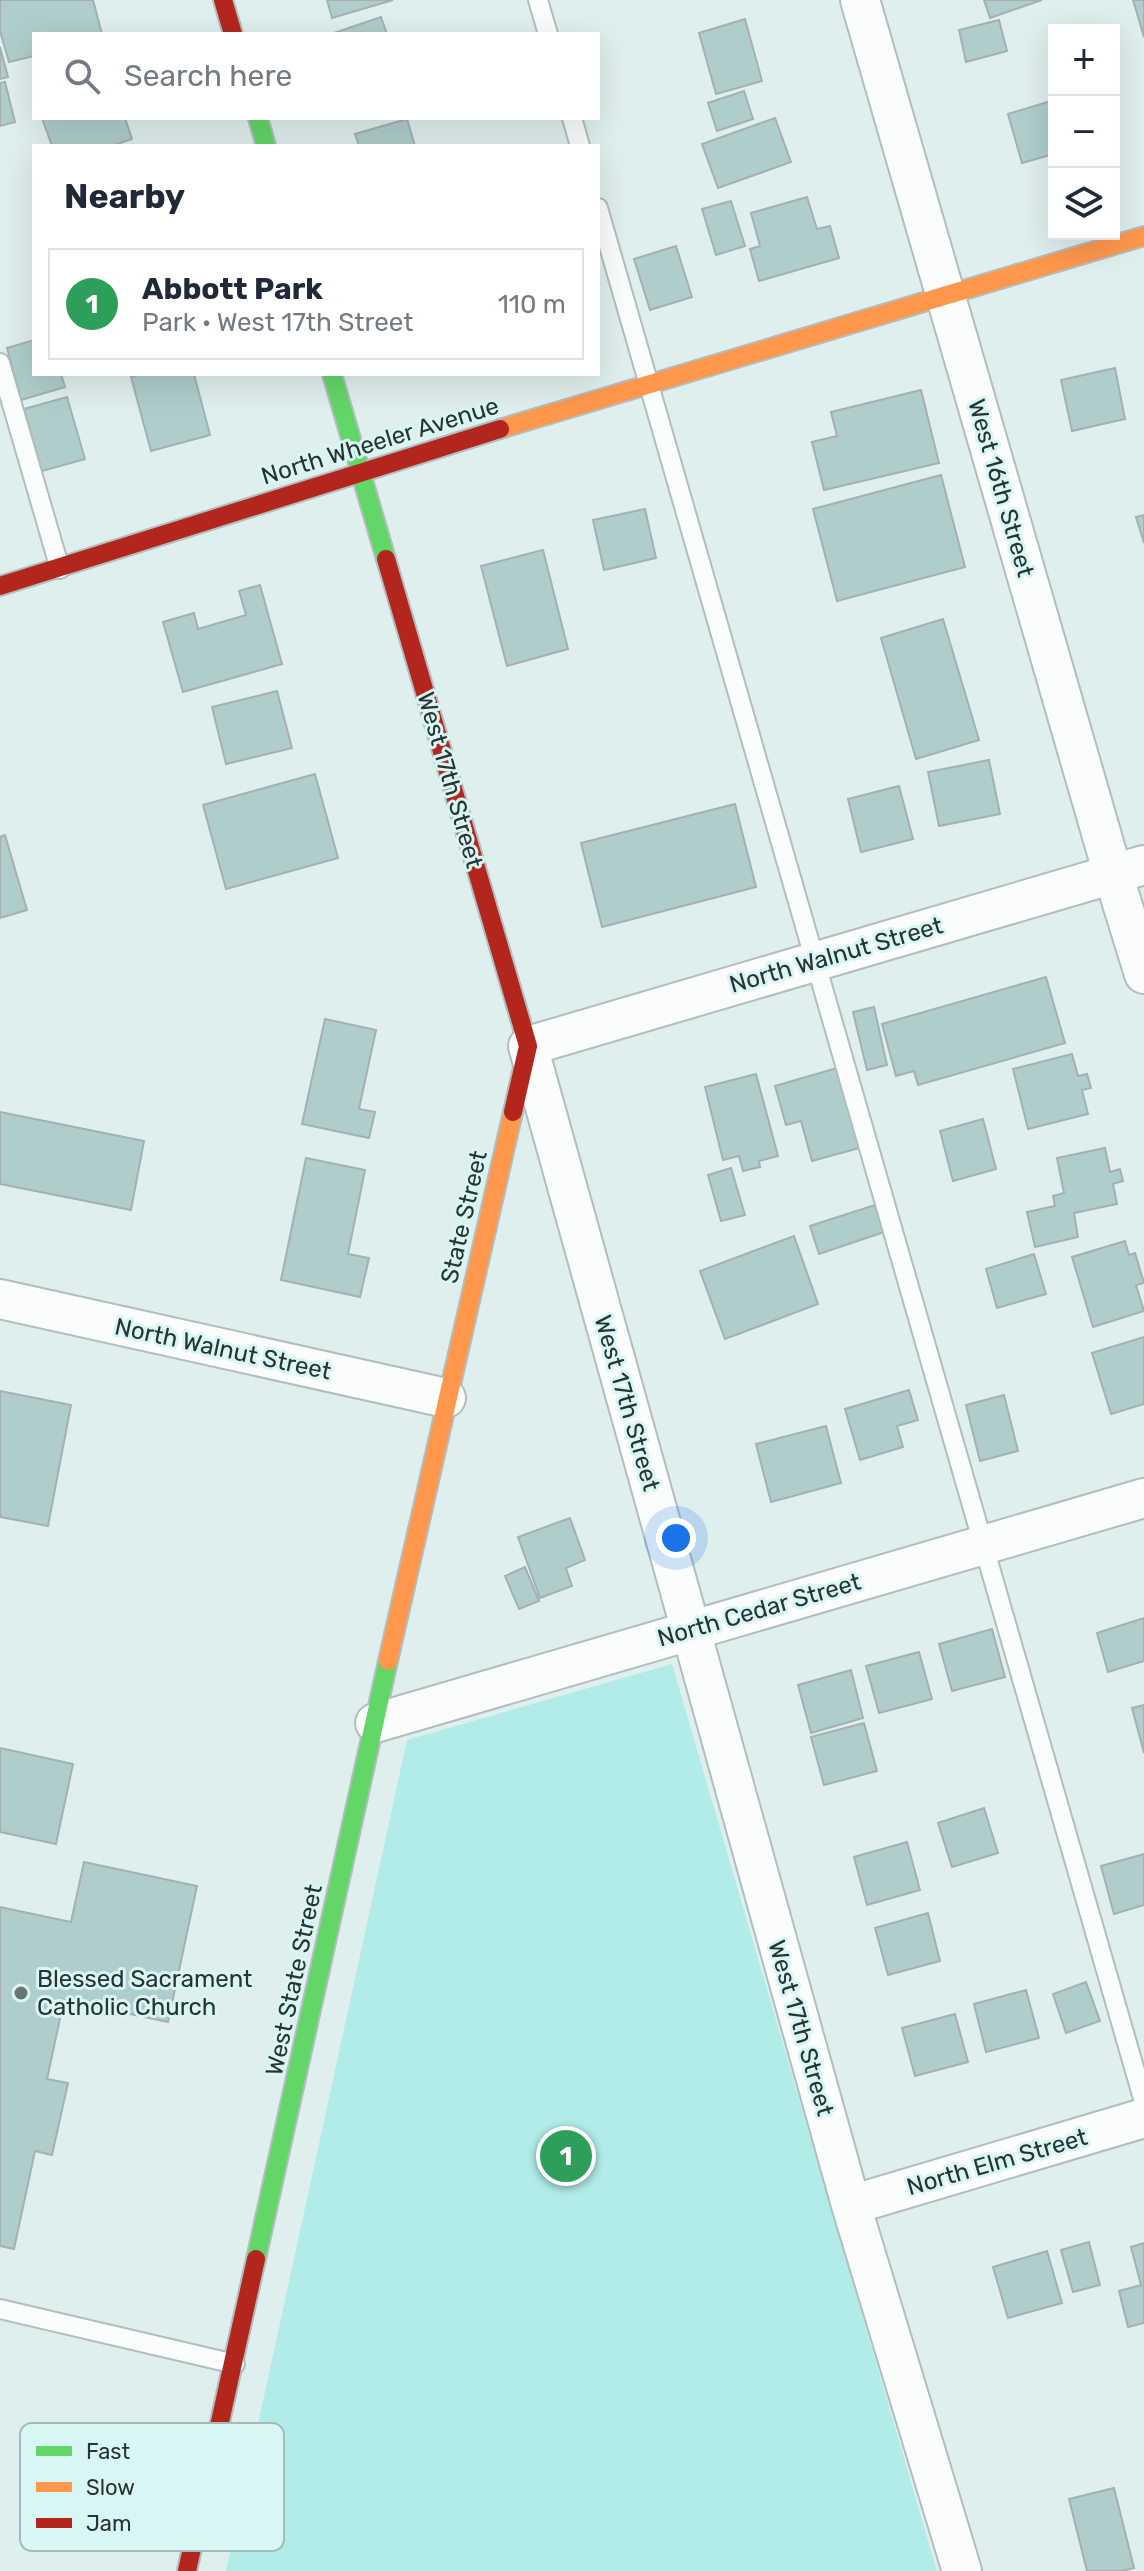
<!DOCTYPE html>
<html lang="en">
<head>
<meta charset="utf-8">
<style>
	body { margin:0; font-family:Rubik,sans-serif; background:#f2f2f3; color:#1f2937 }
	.controls { position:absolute; right:24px; top:24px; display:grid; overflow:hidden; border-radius:0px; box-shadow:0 8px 32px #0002 }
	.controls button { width:72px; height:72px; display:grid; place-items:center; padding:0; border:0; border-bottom:2px solid #e0e1e3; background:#fff; color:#1f2937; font:40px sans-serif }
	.you { position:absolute; left:676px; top:1538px; width:28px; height:28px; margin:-20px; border:6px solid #fff; border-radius:50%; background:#1a73e8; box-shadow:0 0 0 12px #1a73e833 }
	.badge { display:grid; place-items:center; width:52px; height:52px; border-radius:50%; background:#687574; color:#fff; font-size:26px; font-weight:700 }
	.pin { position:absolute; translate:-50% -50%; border:4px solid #fff; box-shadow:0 2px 8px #0006 }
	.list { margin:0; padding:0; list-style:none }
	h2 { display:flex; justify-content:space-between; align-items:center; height:104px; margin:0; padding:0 32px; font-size:34px }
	h2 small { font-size:26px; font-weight:400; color:#747a83 }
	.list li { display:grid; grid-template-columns:52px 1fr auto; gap:24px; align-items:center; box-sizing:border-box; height:112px; margin:0 16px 16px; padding:0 16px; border:2px solid #e0e1e3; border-radius:0px }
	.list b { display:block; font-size:30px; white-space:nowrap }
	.list p { margin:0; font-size:26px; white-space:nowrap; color:#747a83 }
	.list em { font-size:26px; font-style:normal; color:#747a83 }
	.icon { flex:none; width:44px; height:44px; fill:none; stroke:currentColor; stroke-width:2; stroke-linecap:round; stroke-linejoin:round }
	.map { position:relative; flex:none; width:1144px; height:2571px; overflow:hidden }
	.search { position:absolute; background:#fff; box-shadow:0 8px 32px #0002; left:32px; top:32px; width:568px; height:88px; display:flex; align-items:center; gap:20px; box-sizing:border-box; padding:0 28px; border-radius:0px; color:#747a83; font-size:30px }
	.panel { position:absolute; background:#fff; box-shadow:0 8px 32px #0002; left:32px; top:144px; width:568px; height:232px; border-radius:0px }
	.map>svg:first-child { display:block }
	.green { fill:#b1ece8 }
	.building { fill:#aecdcb; stroke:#a5b1b1; stroke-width:2 }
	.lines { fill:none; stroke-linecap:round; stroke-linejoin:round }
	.lane-casing { stroke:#b2bebe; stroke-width:22 }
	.street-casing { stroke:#b2bebe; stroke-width:42 }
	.fast-casing { stroke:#b2bebe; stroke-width:22 }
	.slow-casing { stroke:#b2bebe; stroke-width:22 }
	.jam-casing { stroke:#b2bebe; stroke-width:22 }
	.lane { stroke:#fafdfc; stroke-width:18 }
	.street { stroke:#fafdfc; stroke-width:38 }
	.fast { stroke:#63d668; stroke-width:18 }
	.slow { stroke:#ff974d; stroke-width:18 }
	.jam { stroke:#b3261e; stroke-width:18 }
	.poi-dot { fill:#687574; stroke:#d8f6f4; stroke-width:3 }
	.labels { text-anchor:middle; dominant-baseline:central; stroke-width:6; stroke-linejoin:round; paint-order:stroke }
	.street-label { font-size:24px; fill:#283332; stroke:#d8f6f4 }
	.poi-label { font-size:24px; fill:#283332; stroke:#d8f6f4; text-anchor:start }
	.key { fill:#d8f6f4; stroke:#a3bcba; stroke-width:2 }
	.key-label { font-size:22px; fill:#283332 }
</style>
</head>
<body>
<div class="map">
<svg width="1144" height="2571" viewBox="0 0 1144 2571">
	<rect width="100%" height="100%" fill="#dfefee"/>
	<path class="green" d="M 672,1664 L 937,2571 L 226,2571 L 407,1740 Z"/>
	<path class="building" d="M 0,0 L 93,0 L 102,34 L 34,34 L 34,56 L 9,62 L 0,31 Z
		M 327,0 L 393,0 L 332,18 Z
		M 984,0 L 1042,0 L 990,18 Z
		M 1133,0 L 1144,0 L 1144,37 Z
		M 381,17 L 387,34 L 334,34 L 334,33 Z
		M 745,19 L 762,81 L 716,94 L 699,33 Z
		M 999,20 L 1007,51 L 966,62 L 959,30 Z
		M 0,47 L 8,77 L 0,79 Z
		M 5,82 L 15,122 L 0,126 L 0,83 Z
		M 744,91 L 753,119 L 717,131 L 708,103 Z
		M 1054,100 L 1054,154 L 1022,163 L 1008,114 Z
		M 42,118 L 125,118 L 132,139 L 112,146 L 52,146 Z
		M 775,118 L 791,162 L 718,188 L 702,144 Z
		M 407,119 L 415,146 L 359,146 L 355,134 Z
		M 807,197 L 817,229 L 830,226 L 839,258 L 759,281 L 750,249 L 760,246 L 751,213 Z
		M 731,201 L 745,246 L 716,255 L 702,209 Z
		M 676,246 L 692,297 L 650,310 L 634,259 Z
		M 34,340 L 34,374 L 61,374 L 65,387 L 21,400 L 7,348 Z
		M 1115,368 L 1125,419 L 1072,431 L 1061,380 Z
		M 141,374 L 194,374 L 210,435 L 151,451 L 131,377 Z
		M 921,390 L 939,463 L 824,490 L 812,442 L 837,436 L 831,412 Z
		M 67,397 L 85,459 L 42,471 L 24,409 Z
		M 941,475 L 965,567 L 837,601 L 813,509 Z
		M 645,509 L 656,558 L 604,570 L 593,520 Z
		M 1144,515 L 1144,543 L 1136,517 Z
		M 543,550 L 568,649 L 507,666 L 481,566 Z
		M 260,585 L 282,664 L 183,692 L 163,622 L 194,613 L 198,629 L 246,615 L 239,591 Z
		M 943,619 L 979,740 L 916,759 L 881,638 Z
		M 277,691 L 292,748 L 226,764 L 212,707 Z
		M 989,760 L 1000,814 L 939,826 L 928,772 Z
		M 315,774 L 338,858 L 226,889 L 203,805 Z
		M 899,786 L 913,839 L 861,852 L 848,799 Z
		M 735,804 L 756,887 L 602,927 L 581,843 Z
		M 5,835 L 27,910 L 0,918 L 0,837 Z
		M 1046,977 L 1065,1043 L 918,1085 L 914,1071 L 896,1076 L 882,1024 Z
		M 874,1007 L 887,1065 L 867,1070 L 853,1012 Z
		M 325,1019 L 376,1030 L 359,1109 L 375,1112 L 369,1138 L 302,1124 Z
		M 1072,1054 L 1078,1076 L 1087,1074 L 1091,1088 L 1082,1090 L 1088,1114 L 1028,1129 L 1013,1069 Z
		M 837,1068 L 859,1148 L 812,1161 L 801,1121 L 786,1125 L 775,1086 Z
		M 756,1074 L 778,1156 L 759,1161 L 760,1167 L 743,1171 L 739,1156 L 723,1160 L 705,1087 Z
		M 0,1112 L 144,1141 L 131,1210 L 0,1184 Z
		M 983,1119 L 996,1169 L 953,1181 L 940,1131 Z
		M 1105,1148 L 1110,1172 L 1120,1169 L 1123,1181 L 1113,1184 L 1117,1204 L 1074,1213 L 1078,1237 L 1035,1247 L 1027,1212 L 1055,1206 L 1053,1196 L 1064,1193 L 1057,1158 Z
		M 306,1158 L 365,1170 L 348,1254 L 369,1258 L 360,1297 L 281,1280 Z
		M 731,1168 L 745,1215 L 721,1221 L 708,1175 Z
		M 875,1205 L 884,1232 L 819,1254 L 810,1226 Z
		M 794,1236 L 818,1304 L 725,1339 L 700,1271 Z
		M 1125,1241 L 1129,1255 L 1135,1253 L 1144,1283 L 1136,1285 L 1144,1311 L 1093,1327 L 1072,1257 Z
		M 1034,1254 L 1046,1294 L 997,1308 L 986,1269 Z
		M 1144,1337 L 1144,1404 L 1111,1414 L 1092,1353 Z
		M 909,1390 L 918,1420 L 897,1426 L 903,1447 L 860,1460 L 845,1409 Z
		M 0,1391 L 71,1405 L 48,1526 L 0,1517 Z
		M 1004,1395 L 1018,1451 L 980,1461 L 966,1405 Z
		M 826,1426 L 841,1483 L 771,1502 L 756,1444 Z
		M 570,1518 L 585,1560 L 566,1568 L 572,1586 L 540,1598 L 518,1537 Z
		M 525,1567 L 539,1601 L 519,1609 L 505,1576 Z
		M 1144,1618 L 1144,1661 L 1108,1672 L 1097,1633 Z
		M 992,1629 L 1005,1677 L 952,1691 L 939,1644 Z
		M 919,1652 L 932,1699 L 879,1713 L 866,1666 Z
		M 851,1670 L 863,1718 L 811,1733 L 798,1685 Z
		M 1144,1705 L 1144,1753 L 1132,1708 Z
		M 864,1723 L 877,1771 L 824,1785 L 811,1737 Z
		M 0,1748 L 73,1764 L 56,1844 L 0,1832 Z
		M 984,1808 L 998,1853 L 952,1867 L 938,1823 Z
		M 907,1842 L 920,1890 L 867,1905 L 854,1857 Z
		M 1144,1854 L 1144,1905 L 1114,1914 L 1101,1866 Z
		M 84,1862 L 197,1886 L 168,2022 L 64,2000 L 47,2079 L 68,2083 L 52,2155 L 35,2151 L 14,2249 L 0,2246 L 0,1907 L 71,1922 Z
		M 928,1913 L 940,1961 L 888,1975 L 875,1928 Z
		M 1086,1982 L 1100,2021 L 1066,2033 L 1053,1994 Z
		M 1026,1990 L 1039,2038 L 986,2052 L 974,2004 Z
		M 955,2014 L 968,2062 L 915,2076 L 902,2028 Z
		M 1089,2242 L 1100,2285 L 1073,2292 L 1061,2250 Z
		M 1144,2243 L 1144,2323 L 1128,2327 L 1119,2291 L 1141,2285 L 1131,2247 Z
		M 1047,2251 L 1062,2303 L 1008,2318 L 993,2267 Z
		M 1114,2488 L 1134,2568 L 1121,2571 L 1087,2571 L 1069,2499 Z"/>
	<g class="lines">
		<defs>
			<path id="lane" d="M 538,0 L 548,34
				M 572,118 L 580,146
				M 598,208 L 1144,2102
				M 0,363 L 60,569
				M 0,2309 L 235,2364"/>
			<path id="street" d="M 860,0 L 1113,874 L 1144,974
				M 0,1299 L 446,1398
				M 375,1723 L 1144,1498
				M 851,2205 L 1144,2118
				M 962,2571 L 851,2205 L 528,1046 L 1144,865"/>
			<path id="fast" d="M 258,118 L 266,146
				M 332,374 L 386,559
				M 256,2259 L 388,1661"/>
			<path id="slow" d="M 500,429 L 1144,236
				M 388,1661 L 513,1112"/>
			<path id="jam" d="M 223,0 L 233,34
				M 386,559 L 528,1046 L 513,1112
				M 0,586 L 500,429
				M 187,2571 L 256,2259"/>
		</defs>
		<use href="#lane" class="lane-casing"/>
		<use href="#street" class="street-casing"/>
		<use href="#fast" class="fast-casing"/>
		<use href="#slow" class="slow-casing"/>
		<use href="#jam" class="jam-casing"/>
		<use href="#lane" class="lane"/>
		<use href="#street" class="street"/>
		<use href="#fast" class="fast"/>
		<use href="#slow" class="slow"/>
		<use href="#jam" class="jam"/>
	</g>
	<circle class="poi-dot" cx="21" cy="1993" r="8"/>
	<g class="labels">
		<g class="street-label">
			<text transform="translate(380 441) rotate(-17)">North Wheeler Avenue</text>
			<text transform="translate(1001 488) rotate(74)">West 16th Street</text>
			<text transform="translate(450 780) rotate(74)">West 17th Street</text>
			<text transform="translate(836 955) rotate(-16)">North Walnut Street</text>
			<text transform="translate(464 1217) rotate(-77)">State Street</text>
			<text transform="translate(223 1349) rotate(12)">North Walnut Street</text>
			<text transform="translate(627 1403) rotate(74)">West 17th Street</text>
			<text transform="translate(759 1610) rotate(-16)">North Cedar Street</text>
			<text transform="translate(294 1980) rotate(-78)">West State Street</text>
			<text transform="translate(801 2028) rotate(74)">West 17th Street</text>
			<text transform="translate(997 2162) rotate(-16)">North Elm Street</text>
		</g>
		<g class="poi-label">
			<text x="37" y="1979">Blessed Sacrament<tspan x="37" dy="28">Catholic Church</tspan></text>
		</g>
	</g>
	<rect x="20" y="2423" width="264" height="128" rx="12" class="key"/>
	<rect x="36" y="2446" width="36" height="10" fill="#63d668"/>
	<rect x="36" y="2482" width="36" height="10" fill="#ff974d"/>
	<rect x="36" y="2518" width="36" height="10" fill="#b3261e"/>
	<g class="key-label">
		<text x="86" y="2459">Fast</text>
		<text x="86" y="2495">Slow</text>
		<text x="86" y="2531">Jam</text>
	</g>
</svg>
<div class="controls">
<button>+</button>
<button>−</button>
<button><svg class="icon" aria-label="layers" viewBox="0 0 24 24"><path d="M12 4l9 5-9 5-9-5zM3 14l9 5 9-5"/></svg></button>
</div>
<div class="you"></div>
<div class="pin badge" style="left:566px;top:2156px;background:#2e9e5b">1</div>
<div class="search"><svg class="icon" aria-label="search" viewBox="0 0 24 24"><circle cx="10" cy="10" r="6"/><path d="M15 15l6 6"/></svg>Search here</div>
<section class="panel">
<h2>Nearby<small></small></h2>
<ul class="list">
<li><span class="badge" style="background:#2e9e5b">1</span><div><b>Abbott Park</b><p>Park · West 17th Street</p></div><em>110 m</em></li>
</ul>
</section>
</div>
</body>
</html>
